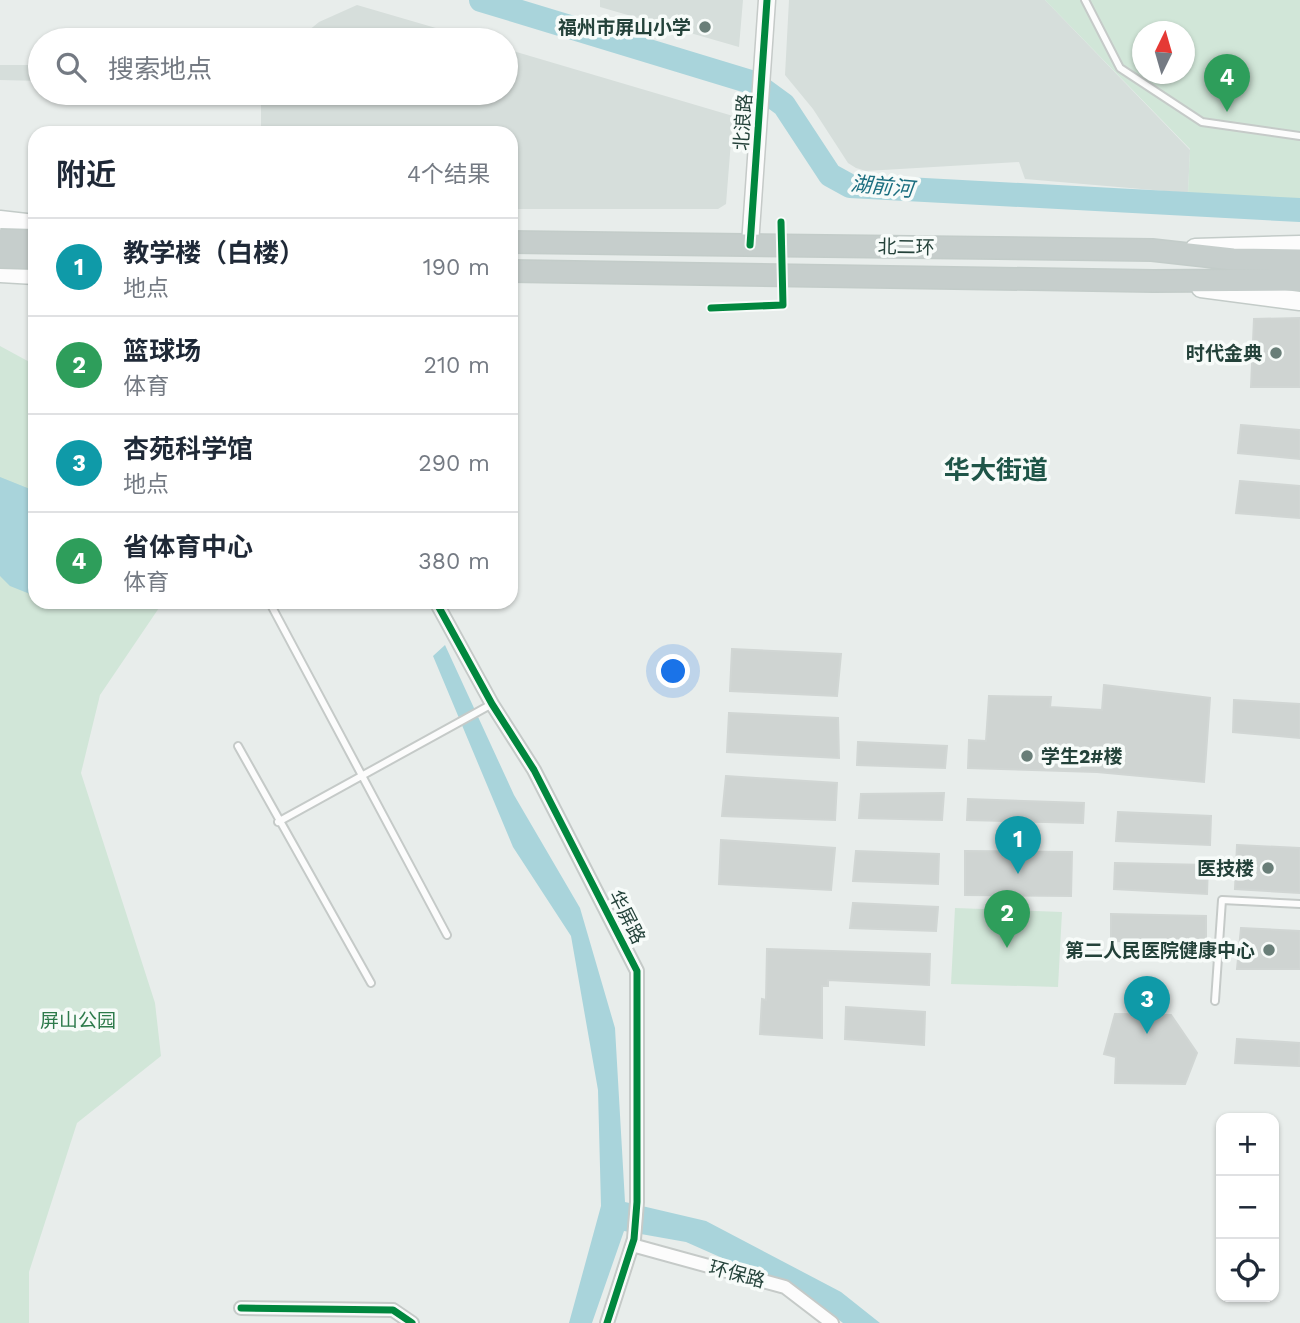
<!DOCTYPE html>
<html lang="zh">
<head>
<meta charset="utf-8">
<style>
	body { margin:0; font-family:"Work Sans","Noto Sans SC",sans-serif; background:#f6f6f7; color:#1f2937 }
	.controls { position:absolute; right:21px; bottom:21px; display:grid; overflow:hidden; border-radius:14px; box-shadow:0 2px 5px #0004 }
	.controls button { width:63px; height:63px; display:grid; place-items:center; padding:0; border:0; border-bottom:2px solid #e0e1e3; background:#fff; color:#1f2937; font:35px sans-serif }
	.compass { position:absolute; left:1132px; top:21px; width:63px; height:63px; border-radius:50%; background:#fff; box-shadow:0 2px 5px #0004; rotate:5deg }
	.you { position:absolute; left:674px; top:672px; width:24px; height:24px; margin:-18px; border:5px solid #fff; border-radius:50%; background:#1a73e8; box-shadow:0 0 0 10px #1a73e833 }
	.badge { display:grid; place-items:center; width:46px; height:46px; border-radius:50%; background:#1a73e8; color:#fff; font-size:23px; font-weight:700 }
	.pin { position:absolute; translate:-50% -58px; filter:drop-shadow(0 2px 4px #0008) }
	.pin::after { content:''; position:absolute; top:37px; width:24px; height:21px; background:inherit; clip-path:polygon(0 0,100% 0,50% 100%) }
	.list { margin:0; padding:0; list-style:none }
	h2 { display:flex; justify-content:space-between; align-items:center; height:91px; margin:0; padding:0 28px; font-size:30px }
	h2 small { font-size:23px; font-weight:400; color:#747a83 }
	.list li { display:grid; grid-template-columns:46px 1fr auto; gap:21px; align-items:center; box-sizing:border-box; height:98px; padding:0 28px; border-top:2px solid #e0e1e3 }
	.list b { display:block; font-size:26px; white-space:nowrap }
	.list p { margin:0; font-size:23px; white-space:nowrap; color:#747a83 }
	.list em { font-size:23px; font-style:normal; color:#747a83 }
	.icon { flex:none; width:38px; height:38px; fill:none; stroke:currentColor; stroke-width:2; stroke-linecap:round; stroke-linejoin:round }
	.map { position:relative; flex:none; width:1300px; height:1323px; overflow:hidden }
	.search { position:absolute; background:#fff; box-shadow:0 2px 5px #0004; left:28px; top:28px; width:490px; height:77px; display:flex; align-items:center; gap:18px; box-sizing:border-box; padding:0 24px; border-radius:38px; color:#747a83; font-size:26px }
	.panel { position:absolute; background:#fff; box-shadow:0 2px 5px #0004; left:28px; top:126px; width:490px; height:483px; border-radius:21px }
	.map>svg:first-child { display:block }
	.built { fill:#d6dedb }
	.green { fill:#d1e6d8; fill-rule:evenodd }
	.water { fill:#a9d4db }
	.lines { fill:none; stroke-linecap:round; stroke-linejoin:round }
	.river { stroke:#a9d4db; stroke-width:24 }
	.building { fill:#cfd4d2; stroke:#d1d6d4; stroke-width:2 }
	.service-casing { stroke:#c5cac8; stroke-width:10 }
	.minor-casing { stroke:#c5cac8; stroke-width:16 }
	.tertiary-casing { stroke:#c5cac8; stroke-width:19 }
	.secondary-casing { stroke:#c3cbc8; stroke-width:21 }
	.trunk-casing { stroke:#c3ccc9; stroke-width:24 }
	.service { stroke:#fcfcfc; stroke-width:6 }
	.minor { stroke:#fcfcfc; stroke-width:12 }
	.tertiary { stroke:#fcfcfc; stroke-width:16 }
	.secondary { stroke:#fcfcfc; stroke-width:18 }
	.trunk { stroke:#c6cecc; stroke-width:21 }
	.trunk-bridge-casing { stroke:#c3ccc9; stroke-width:24; stroke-linecap:butt }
	.trunk-bridge { stroke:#c6cecc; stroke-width:21 }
	.cycleway-casing { stroke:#f7fbf9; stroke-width:11 }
	.cycleway { stroke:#00873e; stroke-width:7 }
	.poi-dot { fill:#697e78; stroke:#f7fbf9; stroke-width:2.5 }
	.labels { text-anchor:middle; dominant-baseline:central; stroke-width:7; stroke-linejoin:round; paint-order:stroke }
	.poi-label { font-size:19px; font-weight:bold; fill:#24423a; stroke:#f7fbf9; text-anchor:end }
	.street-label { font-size:19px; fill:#24423a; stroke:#f7fbf9 }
	.park-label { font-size:19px; fill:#2d7a4b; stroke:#f7fbf9 }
	.water-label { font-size:21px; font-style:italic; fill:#1c6f80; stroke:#f7fbf9 }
	.district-label { font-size:26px; font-weight:bold; fill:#1f5548; stroke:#f7fbf9 }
</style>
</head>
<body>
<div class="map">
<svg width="1300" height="1323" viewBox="0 0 1300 1323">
	<rect width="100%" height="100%" fill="#e8edeb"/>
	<path class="built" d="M 600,0 L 743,0 L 739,47 L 600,7 Z
		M 789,0 L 1045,0 L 1190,150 L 1188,193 L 1025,179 L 1019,162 L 866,171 L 856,168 L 848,163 L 813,109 L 785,75 Z
		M 357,5 L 477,40 L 297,40 L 319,22 Z
		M 506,49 L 733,116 L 726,204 L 718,209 L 511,209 L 511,133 L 202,133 L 200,126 L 261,127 L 261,93 L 506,93 Z
		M 0,65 L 40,65 L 40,81 L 0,80 Z"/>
	<path class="green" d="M 1045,0 L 1300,0 L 1300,204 L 1188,193 L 1190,149 ZM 1142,32 L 1184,32 L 1184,74 L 1142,74 Z
		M 0,346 L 35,365 L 35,602 L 163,602 L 100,695 L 81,773 L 155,1003 L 161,1056 L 77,1123 L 29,1272 L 29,1323 L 0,1323 Z
		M 955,908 L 1062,912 L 1058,987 L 951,984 Z"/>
	<path class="water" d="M 0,477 L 35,491 L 35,596 L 10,586 L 0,576 Z
		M 445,645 L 514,795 L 580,908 L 615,1028 L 625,1202 L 706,1221 L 841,1292 L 880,1323 L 843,1323 L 806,1295 L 686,1242 L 624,1231 L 592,1323 L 569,1323 L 601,1206 L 598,1090 L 571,936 L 513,847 L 433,656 Z"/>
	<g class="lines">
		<path class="river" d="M 481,0 L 754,83 L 784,105 L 830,175 L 850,186 L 1300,210"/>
	</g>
	<path class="building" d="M 1300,318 L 1300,387 L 1251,387 L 1254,319 Z
		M 1241,425 L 1300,430 L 1300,459 L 1238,453 Z
		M 1240,481 L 1300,486 L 1300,518 L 1236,513 Z
		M 732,649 L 841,654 L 837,696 L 730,691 Z
		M 1104,685 L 1210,698 L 1204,782 L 1097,772 L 968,768 L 969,740 L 986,741 L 989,696 L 1051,697 L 1050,707 L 1102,710 Z
		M 1234,700 L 1300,704 L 1300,738 L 1233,732 Z
		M 729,713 L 838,718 L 839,758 L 727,752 Z
		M 858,742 L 947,746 L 945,768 L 857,765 Z
		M 726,776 L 837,783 L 835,820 L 722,816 Z
		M 944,793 L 942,820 L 859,818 L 861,794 Z
		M 968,799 L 1084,803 L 1083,823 L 967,820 Z
		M 1118,812 L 1211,816 L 1210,845 L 1116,841 Z
		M 721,840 L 835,848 L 831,890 L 719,884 Z
		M 1237,845 L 1300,848 L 1300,893 L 1235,889 Z
		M 856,851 L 939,854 L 938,884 L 853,881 Z
		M 965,851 L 1072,852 L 1071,896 L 965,895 Z
		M 1115,863 L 1208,865 L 1207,894 L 1114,889 Z
		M 853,903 L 938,907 L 936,931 L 850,928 Z
		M 1111,914 L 1206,916 L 1206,943 L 1111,941 Z
		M 1241,928 L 1300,931 L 1300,969 L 1237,969 Z
		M 767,949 L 930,954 L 929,985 L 828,980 L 828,986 L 822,986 L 822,1038 L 760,1034 L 762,999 L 766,1000 Z
		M 846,1007 L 925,1012 L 924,1045 L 845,1039 Z
		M 1115,1014 L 1171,1015 L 1197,1053 L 1185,1084 L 1115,1083 L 1116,1057 L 1104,1054 Z
		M 1237,1039 L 1300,1043 L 1299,1066 L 1235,1063 Z"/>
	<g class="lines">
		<defs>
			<path id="service" d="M 1085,0 L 1120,68 L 1202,122 L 1300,136
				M 271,605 L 447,935
				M 238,746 L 371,983
				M 278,822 L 492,704
				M 1215,1001 L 1222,900 L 1300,904"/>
			<path id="minor" d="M 436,602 L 492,704 L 534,770 L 637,971 L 637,1202 L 634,1239 L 607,1323
				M 632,1245 L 785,1287 L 832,1323
				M 241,1308 L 393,1310 L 412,1323"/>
			<path id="tertiary" d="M 750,245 L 767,0"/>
			<path id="secondary" d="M 0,220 L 35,224
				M 1195,248 L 1300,245
				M 0,273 L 35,275
				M 2,273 L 3,227
				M 1201,288 L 1300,301"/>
			<path id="trunk" d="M 511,242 L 1152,250 L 1233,259 L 1300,260
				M 511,271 L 1153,281 L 1300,280"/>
		</defs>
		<use href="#service" class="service-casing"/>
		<use href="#minor" class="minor-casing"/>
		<use href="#tertiary" class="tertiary-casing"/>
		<use href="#secondary" class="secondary-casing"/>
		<use href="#trunk" class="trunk-casing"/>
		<use href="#service" class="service"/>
		<use href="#minor" class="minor"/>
		<use href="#tertiary" class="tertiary"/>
		<use href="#secondary" class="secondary"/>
		<use href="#trunk" class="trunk"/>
		<defs>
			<path id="trunk-bridge" d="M 0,240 L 35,241
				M 0,257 L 35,258"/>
		</defs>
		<use href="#trunk-bridge" class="trunk-bridge-casing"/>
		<use href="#trunk-bridge" class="trunk-bridge"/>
		<defs>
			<path id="cycleway" d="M 750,245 L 767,0
				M 711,308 L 783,305 L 781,222
				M 436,602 L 492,704 L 534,770 L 637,971 L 637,1202 L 634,1239 L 607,1323
				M 241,1308 L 393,1310 L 412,1323"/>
		</defs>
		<use href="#cycleway" class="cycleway-casing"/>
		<use href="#cycleway" class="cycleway"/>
	</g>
	<g class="poi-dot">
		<circle cx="705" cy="27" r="7"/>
		<circle cx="1276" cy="353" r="7"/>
		<circle cx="1027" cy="756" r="7"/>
		<circle cx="1268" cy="868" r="7"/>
		<circle cx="1269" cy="950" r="7"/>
	</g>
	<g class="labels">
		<g class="poi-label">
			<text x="691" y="27">福州市屏山小学</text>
			<text x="1262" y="353">时代金典</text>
			<text x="1041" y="756" text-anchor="start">学生2#楼</text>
			<text x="1254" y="868">医技楼</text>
			<text x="1255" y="950">第二人民医院健康中心</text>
		</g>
		<g class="street-label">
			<text transform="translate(743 122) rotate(-86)">北浪路</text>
			<text transform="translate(906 247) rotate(1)">北二环</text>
			<text transform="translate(627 917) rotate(63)">华屏路</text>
			<text transform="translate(737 1274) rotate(15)">环保路</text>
		</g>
		<g class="park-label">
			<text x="78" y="1020">屏山公园</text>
		</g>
		<g class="water-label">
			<text transform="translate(882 186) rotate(6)">湖前河</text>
		</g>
		<g class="district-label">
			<text x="996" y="470">华大街道</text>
		</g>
	</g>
</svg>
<div class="controls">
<button>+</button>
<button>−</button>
<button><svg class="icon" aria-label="locate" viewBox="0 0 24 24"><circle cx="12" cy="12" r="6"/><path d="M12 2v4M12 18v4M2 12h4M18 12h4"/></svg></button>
</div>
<svg class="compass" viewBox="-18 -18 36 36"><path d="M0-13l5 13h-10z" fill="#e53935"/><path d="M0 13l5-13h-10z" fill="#747a83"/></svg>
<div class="you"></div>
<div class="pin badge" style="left:1018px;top:874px;background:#0f9aa8">1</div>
<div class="pin badge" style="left:1007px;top:948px;background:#2e9e5b">2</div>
<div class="pin badge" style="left:1147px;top:1034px;background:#0f9aa8">3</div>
<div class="pin badge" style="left:1227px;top:112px;background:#2e9e5b">4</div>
<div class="search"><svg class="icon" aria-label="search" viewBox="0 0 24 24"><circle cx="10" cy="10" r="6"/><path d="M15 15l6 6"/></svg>搜索地点</div>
<section class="panel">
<h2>附近<small>4个结果</small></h2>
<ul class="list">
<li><span class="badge" style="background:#0f9aa8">1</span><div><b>教学楼（白楼）</b><p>地点</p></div><em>190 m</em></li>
<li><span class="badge" style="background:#2e9e5b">2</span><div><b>篮球场</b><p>体育</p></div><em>210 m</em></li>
<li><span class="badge" style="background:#0f9aa8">3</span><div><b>杏苑科学馆</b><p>地点</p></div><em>290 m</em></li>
<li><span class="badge" style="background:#2e9e5b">4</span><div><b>省体育中心</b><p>体育</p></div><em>380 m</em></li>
</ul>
</section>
</div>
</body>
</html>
